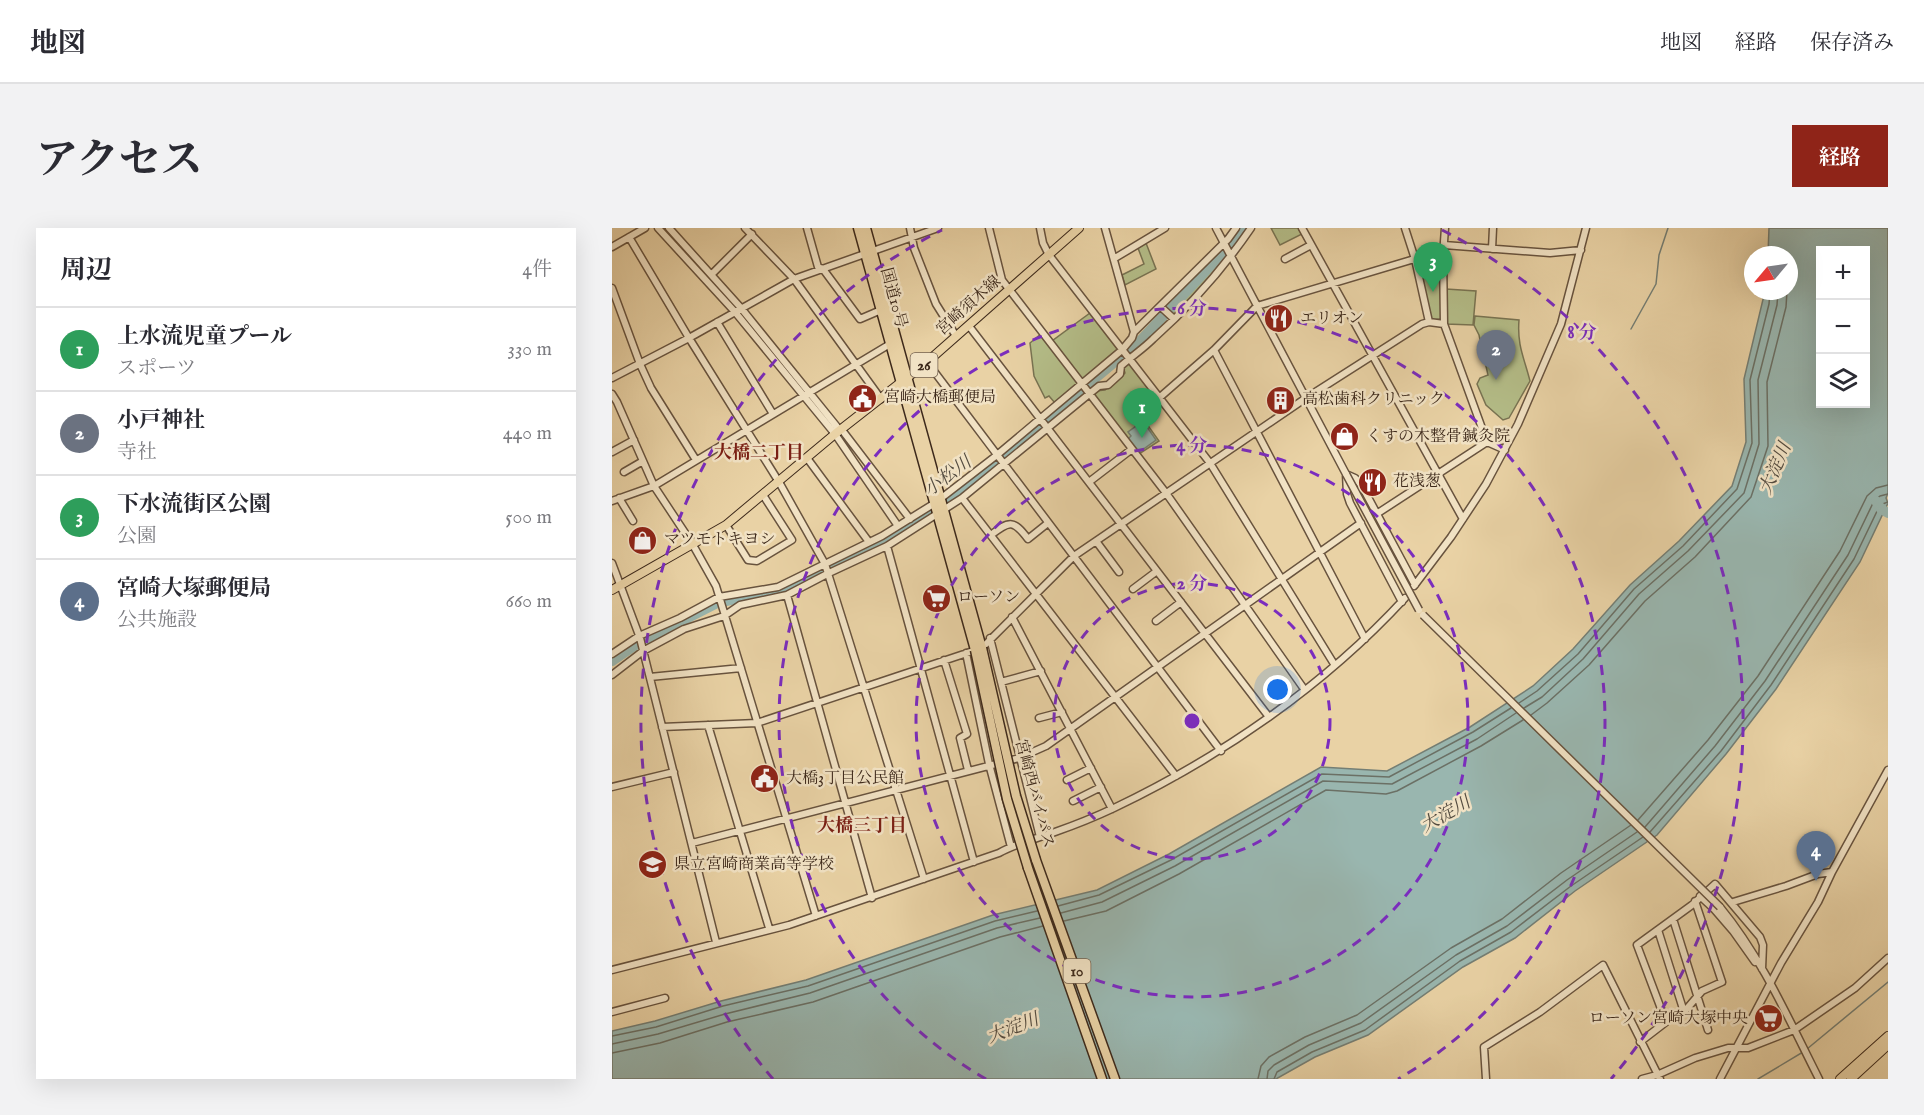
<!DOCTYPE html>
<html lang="ja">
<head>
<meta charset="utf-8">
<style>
	body { margin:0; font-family:"IM FELL English","Noto Serif JP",serif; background:#f2f2f3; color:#2b2b33 }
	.controls { position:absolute; right:18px; top:18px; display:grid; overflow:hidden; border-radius:0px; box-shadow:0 6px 24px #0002 }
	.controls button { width:54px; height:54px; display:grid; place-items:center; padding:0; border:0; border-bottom:2px solid #e1e1e2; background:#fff; color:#2b2b33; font:30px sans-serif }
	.compass { position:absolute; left:1132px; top:18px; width:54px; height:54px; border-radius:50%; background:#fff; box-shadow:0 6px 24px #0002; rotate:241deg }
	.you { position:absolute; left:666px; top:462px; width:21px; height:21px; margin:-15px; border:4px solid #fff; border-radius:50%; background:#1a73e8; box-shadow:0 0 0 9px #1a73e833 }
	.badge { display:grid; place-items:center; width:39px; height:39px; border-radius:50%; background:#8f2418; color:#fff; font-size:20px; font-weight:700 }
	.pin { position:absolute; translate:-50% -50px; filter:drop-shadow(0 2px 3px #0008) }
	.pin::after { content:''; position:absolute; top:32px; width:21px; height:18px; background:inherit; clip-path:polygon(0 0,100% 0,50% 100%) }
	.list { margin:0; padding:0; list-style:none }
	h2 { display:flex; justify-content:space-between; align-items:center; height:78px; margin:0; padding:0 24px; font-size:26px }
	h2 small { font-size:20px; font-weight:400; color:#7c7c81 }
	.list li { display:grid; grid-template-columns:39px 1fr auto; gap:18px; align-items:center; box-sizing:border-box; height:84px; padding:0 24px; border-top:2px solid #e1e1e2 }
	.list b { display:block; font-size:22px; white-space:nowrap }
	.list p { margin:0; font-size:20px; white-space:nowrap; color:#7c7c81 }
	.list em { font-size:20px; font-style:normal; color:#7c7c81 }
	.icon { flex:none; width:33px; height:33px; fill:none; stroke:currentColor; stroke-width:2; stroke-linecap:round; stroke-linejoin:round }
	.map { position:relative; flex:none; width:1276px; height:851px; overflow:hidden; border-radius:0px }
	header { display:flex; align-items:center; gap:36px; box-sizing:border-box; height:84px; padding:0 30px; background:#fff; border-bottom:2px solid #e1e1e2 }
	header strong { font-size:28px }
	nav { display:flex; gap:33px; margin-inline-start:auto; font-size:21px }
	.intro { display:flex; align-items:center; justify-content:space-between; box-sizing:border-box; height:144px; padding:0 36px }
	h1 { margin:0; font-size:42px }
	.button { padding:15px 27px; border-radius:0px; background:#8f2418; color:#fff; font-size:21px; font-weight:700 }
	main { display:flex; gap:36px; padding:0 36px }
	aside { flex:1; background:#fff; border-radius:0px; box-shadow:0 6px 24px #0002 }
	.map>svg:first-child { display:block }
	.green { fill:#b4bd88; stroke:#787352; stroke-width:1.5 }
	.water { fill:#99b6af; stroke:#747e74; stroke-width:1.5; fill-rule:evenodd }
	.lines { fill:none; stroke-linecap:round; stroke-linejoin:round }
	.shore { stroke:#6b7065; stroke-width:1.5 }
	.stream { stroke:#747e74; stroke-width:1.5 }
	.river { stroke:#99b6af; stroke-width:10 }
	.minor-casing { stroke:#68533e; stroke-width:9 }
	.major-casing { stroke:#3d291b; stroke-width:10 }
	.highway-casing { stroke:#3d291b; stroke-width:11 }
	.minor { stroke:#f1e2c4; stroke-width:6 }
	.major { stroke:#e9d2a5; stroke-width:8 }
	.highway { stroke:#e9d2a5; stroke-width:8 }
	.minor-bridge-casing { stroke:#68533e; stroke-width:9; stroke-linecap:butt }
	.highway-bridge-casing { stroke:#3d291b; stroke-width:11; stroke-linecap:butt }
	.minor-bridge { stroke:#f1e2c4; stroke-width:6 }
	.highway-bridge { stroke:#e9d2a5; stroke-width:8 }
	.ring { fill:none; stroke:#7b2cbf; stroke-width:3; stroke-dasharray:10 8 }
	.labels { text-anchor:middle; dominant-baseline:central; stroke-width:5; stroke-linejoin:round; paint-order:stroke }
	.shield { fill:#f1e2c4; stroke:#73604e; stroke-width:1.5 }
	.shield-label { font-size:15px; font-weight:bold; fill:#3d291b }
	.street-label { font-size:16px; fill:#3d291b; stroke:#f1e2c4 }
	.poi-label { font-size:16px; fill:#3d291b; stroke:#f1e2c4; text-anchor:start }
	.neighbourhood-label { font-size:18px; font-weight:bold; fill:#7a1f14; stroke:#f1e2c4 }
	.water-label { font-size:18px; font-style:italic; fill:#544c40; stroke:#f1e2c4 }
	.centre { fill:#7b2cbf; stroke:#f1e2c4; stroke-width:3 }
	.ring-label { font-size:18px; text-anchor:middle; font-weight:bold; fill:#7b2cbf; stroke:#f1e2c4; stroke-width:5; stroke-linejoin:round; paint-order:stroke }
</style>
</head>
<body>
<header>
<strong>地図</strong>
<nav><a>地図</a><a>経路</a><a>保存済み</a></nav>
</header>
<div class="intro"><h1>アクセス</h1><a class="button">経路</a></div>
<main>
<aside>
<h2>周辺<small>4件</small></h2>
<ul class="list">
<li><span class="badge" style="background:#2e9e5b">1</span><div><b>上水流児童プール</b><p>スポーツ</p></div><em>330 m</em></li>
<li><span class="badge" style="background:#6b7280">2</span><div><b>小戸神社</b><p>寺社</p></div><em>440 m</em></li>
<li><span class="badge" style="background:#2e9e5b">3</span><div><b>下水流街区公園</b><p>公園</p></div><em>500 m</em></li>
<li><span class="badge" style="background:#5c6f8a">4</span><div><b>宮崎大塚郵便局</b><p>公共施設</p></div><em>660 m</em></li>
</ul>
</aside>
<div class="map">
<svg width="1276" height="851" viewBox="0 0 1276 851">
	<rect width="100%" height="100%" fill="#e9d2a5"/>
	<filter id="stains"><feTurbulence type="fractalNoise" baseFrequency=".00333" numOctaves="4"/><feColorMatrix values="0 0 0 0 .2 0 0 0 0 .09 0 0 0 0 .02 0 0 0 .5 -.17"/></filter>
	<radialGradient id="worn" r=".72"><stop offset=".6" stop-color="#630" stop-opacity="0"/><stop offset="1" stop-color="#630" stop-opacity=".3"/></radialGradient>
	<path class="green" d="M 659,0 L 686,0 L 690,6 L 668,17 Z
		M 534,15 L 544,41 L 513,57 L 510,47 L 532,36 L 526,20 Z
		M 607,21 L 612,33 L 562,89 L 551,78 Z
		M 828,31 L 829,91 L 819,92 L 807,36 L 809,33 Z
		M 834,61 L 864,63 L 861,97 L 834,96 Z
		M 478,85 L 505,120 L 504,124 L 472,151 L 470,151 L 440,113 Z
		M 863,88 L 907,92 C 905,118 912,129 918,153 L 897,190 L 891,192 L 874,177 L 865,156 L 868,150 L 876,147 L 867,107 L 862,97 Z
		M 430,105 L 467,156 L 443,175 L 437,168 L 433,170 L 422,148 L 418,115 Z
		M 517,135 L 550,178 L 532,192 L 547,213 L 527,226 L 481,166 L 483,163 L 493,162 L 513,145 L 511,138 Z"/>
	<path class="water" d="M 1157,0 L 1276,0 L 1276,265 L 1274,270 L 1276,275 L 1248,334 L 1164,461 L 1114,526 L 1045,607 L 963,663 L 903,710 L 851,739 L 756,807 L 703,829 L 664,851 L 0,851 L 0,803 L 43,793 L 109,773 L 194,752 L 381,687 L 485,662 L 557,626 L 709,539 L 775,543 L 858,499 L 921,458 L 961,421 L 1018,357 L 1067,313 L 1120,258 L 1134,214 L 1132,151 L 1153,63 L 1177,63 L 1177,27 L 1156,27 ZM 1208,22 L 1254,22 L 1254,176 L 1208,176 Z
		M 531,193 L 544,212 L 526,225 L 516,211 L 519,208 L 516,204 Z"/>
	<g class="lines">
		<path class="shore" d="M 907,475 L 925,463 L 966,426 L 1022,361 L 1071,318 L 1125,261 L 1140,215 L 1138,152 L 1157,76 L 1158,63
			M 912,480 L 930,469 L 971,431 L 1027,366 L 1076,323 L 1132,265 L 1147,216 L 1146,152 L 1165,77 L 1166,63
			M 919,487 L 935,475 L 977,437 L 1033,373 L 1083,329 L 1139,269 L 1156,218 L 1155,154 L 1174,79 L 1175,63
			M 1026,592 L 1096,512 L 1146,448 L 1228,323 L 1255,268 L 1264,260 L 1276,257
			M 1033,599 L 1103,518 L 1153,453 L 1236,327 L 1262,273 L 1268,268 L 1276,266
			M 1038,604 L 1109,523 L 1159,457 L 1242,331 L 1268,277 L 1276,274
			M 446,678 L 487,667 L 559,632 L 710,546 L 777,549 L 861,504 L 899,480
			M 449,685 L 490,674 L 563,638 L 711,553 L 780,556 L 865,511 L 904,485
			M 452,693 L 494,683 L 567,646 L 714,562 L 774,566 L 785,563 L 869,518 L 911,492
			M 0,808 L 44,799 L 111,778 L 196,758 L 383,693 L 425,683
			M 0,816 L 46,806 L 113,786 L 198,765 L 385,700 L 428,690
			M 0,825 L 48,815 L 115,794 L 201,774 L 388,709 L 431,698
			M 646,851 L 649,838 L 657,829 L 693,809 L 745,787 L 839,720 L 890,691 L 949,645 L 1019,597
			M 655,851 L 656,843 L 662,837 L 697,817 L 749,795 L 844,727 L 895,698 L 955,652 L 1025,604
			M 662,851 L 665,844 L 700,824 L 753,802 L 848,733 L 899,704 L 959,658 L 1031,609"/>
		<path class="stream" d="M 1019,101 L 1044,56 L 1047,27 L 1056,0
			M 1195,821 L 1276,754
			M 1146,851 L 1191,824"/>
		<path class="river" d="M 1264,273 L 1269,281 L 1276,285
			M 0,433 L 25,416 L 105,375 L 166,362 L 258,321 L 341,269 L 528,113 L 603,33 L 631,0"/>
		<defs>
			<path id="minor" d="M 46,0 L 123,84 L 223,206 L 286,298
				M 57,0 L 129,80 L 226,200 L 230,202 L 298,291
				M 133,0 L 182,51 L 269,171
				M 195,0 L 206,39 L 211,41 L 248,91 L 269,82
				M 298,0 L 302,20 L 324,76 L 344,108
				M 377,0 L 390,52 L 554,265 L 692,461
				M 428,0 L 431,15 L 437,27 L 598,235 L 722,436
				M 493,0 L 522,104
				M 604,0 L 734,246 L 735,266 L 738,275 L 790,374
				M 690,0 L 851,291
				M 793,0 L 803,31 L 817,94
				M 833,0 L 831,27 L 832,96 L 875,214 L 893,222
				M 17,9 L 77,110 L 167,254 L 213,336 L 312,651
				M 832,17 L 938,25 L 969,22
				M 0,19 L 33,0
				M 880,21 L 881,0
				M 503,30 L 553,0
				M 673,31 L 699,17
				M 100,46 L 140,6
				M 0,60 L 28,136 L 39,160 L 84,232
				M 549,79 L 562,91
				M 105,94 L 161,186
				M 357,98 L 657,489
				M 602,122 L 753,411
				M 315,134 L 609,523
				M 0,150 L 77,110 L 182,51 L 326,0
				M 0,166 L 5,174 L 42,258 L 81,317 L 104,358 L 204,688
				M 547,170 L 602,122 L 645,78 L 799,32 L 831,27
				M 0,224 L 22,212
				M 195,230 L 257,314
				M 12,244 L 31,233
				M 734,246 L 743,250 L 750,258 L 803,357
				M 477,254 L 520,221
				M 7,270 L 21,293
				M 350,270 L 564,548
				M 0,273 L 42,258 L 278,116
				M 766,285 L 875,214
				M 114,297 L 136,332 L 145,333 L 180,312 L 151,267
				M 379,307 C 397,293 401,291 416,311 L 436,295
				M 484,313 L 507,344
				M 275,318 L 362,634
				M 0,335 L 28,410 L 104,714
				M 802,358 L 839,309 L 874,256 L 906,196 L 949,96 L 974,0
				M 521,361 L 545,343
				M 175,367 L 260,670
				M 400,389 L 500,581
				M 544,393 L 569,374
				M 378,410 L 428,609
				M 354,425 L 377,536 L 399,619
				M 0,426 L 27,408 L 68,390 L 107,369 L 166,359 L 270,308 L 323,275 L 385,227 L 510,122 L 520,110 L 522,104 L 616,11 L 624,0
				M 332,432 L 355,506 L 348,510 L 356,542
				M 0,447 L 31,423 L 72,401 L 112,388 L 128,377 L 175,367 L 217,345 L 275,318 L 350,270 L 487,158 L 496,157 L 508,146 L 509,138 C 520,128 531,121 541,111 C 578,78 611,41 639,0
				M 38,449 L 129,440
				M 389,454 L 429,443
				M 427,490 L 450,484
				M 96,497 L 157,700
				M 50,499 L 145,495 L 370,420 L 462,328 L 694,170 L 810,96 L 817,94 L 832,96
				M 455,552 L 479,540
				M 0,559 L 62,544
				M 461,573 L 489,559
				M 80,615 L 407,530 L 434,518 L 749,295
				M 1088,668 L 1102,681 L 1121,703 L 1143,734
				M 1121,674 L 1174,658 L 1206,646 L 1220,644
				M 1108,679 C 1150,730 1177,792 1207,851
				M 1061,691 L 1096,802
				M 1046,702 L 1072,784 L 1090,763 L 1110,754 L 1083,673
				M 0,742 L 177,697 L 387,625 C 405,615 424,611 443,604 C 463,597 483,589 502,580 C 609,529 712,458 793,370
				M 0,784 L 53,770
				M 1028,814 L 1054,794 L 1025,717 L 1080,677 L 1103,656 L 1148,709 L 1151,717 L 1150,741
				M 874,851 L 872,819 L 928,784 L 991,737 L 1048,851
				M 1030,851 L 1045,847 L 1083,830 L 1116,820 L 1136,820 L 1182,802 L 1243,760 L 1276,730
				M 1108,851 L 1169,735 L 1206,674 L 1220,644 L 1276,542"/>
			<path id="major" d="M 0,362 L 114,297 L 223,206 L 315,134 L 467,0
				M 1228,851 L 1276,808
				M 1239,851 L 1276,817"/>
			<path id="highway" d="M 246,0 L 363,422
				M 254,0 L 370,420
				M 424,632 L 503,851
				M 416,640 L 490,851"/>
		</defs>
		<use href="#minor" class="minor-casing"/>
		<use href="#major" class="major-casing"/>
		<use href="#highway" class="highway-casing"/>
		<use href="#minor" class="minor"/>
		<use href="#major" class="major"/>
		<use href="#highway" class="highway"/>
		<defs>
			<path id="minor-bridge" d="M 734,246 L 807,382
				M 811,387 L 1108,679"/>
			<path id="highway-bridge" d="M 370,420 L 404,568 L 424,632
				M 363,422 L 395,571 L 416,640"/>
		</defs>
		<use href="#minor-bridge" class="minor-bridge-casing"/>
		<use href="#highway-bridge" class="highway-bridge-casing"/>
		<use href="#minor-bridge" class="minor-bridge"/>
		<use href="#highway-bridge" class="highway-bridge"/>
	</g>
	<g class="ring">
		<circle cx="580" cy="493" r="138"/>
		<circle cx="580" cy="493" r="276"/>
		<path d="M374 851A413 413 0 1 1 786 851"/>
		<path d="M161 851A551 551 0 0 1 330 2M830 2A551 551 0 0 1 999 851"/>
	</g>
	<defs>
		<symbol id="restaurant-disc" viewBox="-11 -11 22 22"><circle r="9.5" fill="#8f2418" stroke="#f1e2c4"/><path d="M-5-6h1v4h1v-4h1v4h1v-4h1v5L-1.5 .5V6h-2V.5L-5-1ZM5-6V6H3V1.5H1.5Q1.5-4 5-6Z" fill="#fff"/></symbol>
		<symbol id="civic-disc" viewBox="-11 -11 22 22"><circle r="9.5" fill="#8f2418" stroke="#f1e2c4"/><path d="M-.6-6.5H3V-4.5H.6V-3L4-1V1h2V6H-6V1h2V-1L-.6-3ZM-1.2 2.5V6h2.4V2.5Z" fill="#fff"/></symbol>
		<symbol id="building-disc" viewBox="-11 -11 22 22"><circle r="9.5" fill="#8f2418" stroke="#f1e2c4"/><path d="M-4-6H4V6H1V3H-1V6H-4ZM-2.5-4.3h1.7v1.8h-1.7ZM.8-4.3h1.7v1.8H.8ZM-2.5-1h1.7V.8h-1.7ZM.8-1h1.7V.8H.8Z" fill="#fff"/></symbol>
		<symbol id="shop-disc" viewBox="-11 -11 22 22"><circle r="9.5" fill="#8f2418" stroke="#f1e2c4"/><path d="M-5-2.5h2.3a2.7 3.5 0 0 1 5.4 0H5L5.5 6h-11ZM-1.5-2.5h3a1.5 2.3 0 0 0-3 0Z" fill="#fff"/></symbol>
		<symbol id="supermarket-disc" viewBox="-11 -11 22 22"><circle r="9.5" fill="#8f2418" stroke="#f1e2c4"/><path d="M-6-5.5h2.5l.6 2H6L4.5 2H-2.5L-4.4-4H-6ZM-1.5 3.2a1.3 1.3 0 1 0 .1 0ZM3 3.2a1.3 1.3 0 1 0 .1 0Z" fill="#fff"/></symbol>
		<symbol id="school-disc" viewBox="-11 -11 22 22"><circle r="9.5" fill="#8f2418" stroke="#f1e2c4"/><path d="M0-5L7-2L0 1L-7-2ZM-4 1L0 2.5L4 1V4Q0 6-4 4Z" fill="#fff"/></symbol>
	</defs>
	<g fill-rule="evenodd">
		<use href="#restaurant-disc" x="650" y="74" width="33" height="33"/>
		<use href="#civic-disc" x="234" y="154" width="33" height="33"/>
		<use href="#building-disc" x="652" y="156" width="33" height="33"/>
		<use href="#shop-disc" x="716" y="192" width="33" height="33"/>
		<use href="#restaurant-disc" x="744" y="238" width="33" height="33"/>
		<use href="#shop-disc" x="14" y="296" width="33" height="33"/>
		<use href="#supermarket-disc" x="308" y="354" width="33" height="33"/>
		<use href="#civic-disc" x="136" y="534" width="33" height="33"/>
		<use href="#school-disc" x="24" y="620" width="33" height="33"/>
		<use href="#supermarket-disc" x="1140" y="774" width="33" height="33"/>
	</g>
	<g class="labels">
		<g class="shield">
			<rect x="298.5" y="125" width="27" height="24" rx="4.5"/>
			<rect x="451.5" y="731" width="27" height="24" rx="4.5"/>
		</g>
		<g class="shield-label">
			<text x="312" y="137">26</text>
			<text x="465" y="743">10</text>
		</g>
		<g class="street-label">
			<text transform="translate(281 70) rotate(75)">国道10号</text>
			<text transform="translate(357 78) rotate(-42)">宮崎須木線</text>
			<text transform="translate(422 566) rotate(75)">宮崎西バイパス</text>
		</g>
		<g class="poi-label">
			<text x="688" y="91">エリオン</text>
			<text x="272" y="170">宮崎大橋郵便局</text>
			<text x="690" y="172">高松歯科クリニック</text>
			<text x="754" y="209">くすの木整骨鍼灸院</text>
			<text x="781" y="254">花浅葱</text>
			<text x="52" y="312">マツモトキヨシ</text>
			<text x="345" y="370">ローソン</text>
			<text x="174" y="551">大橋3丁目公民館</text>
			<text x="62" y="637">県立宮崎商業高等学校</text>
			<text x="1136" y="791" text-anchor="end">ローソン宮崎大塚中央</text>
		</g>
		<g class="neighbourhood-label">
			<text x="147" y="225">大橋二丁目</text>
			<text x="250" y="598">大橋三丁目</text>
		</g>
		<g class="water-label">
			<text transform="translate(1164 241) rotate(-67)">大淀川</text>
			<text transform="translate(336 249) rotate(-37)">小松川</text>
			<text transform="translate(834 587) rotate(-30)">大淀川</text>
			<text transform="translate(401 801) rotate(-21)">大淀川</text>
		</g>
	</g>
	<circle cx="580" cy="493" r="9" class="centre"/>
	<g class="ring-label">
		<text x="580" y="86">6 分</text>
		<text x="970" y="110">8 分</text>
		<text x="580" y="223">4 分</text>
		<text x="580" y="361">2 分</text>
	</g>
	<rect width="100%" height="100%" filter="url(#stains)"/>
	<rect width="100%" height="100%" fill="url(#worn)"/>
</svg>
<div class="controls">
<button>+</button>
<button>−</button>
<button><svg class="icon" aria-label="layers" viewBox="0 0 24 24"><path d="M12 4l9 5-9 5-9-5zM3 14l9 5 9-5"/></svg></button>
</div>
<svg class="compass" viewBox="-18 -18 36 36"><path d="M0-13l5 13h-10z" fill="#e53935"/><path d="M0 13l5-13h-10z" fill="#7c7c81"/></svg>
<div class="you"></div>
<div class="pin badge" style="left:530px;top:210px;background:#2e9e5b">1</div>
<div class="pin badge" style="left:884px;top:152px;background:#6b7280">2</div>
<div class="pin badge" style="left:821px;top:64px;background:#2e9e5b">3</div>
<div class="pin badge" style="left:1204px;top:653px;background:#5c6f8a">4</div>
</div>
</main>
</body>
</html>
